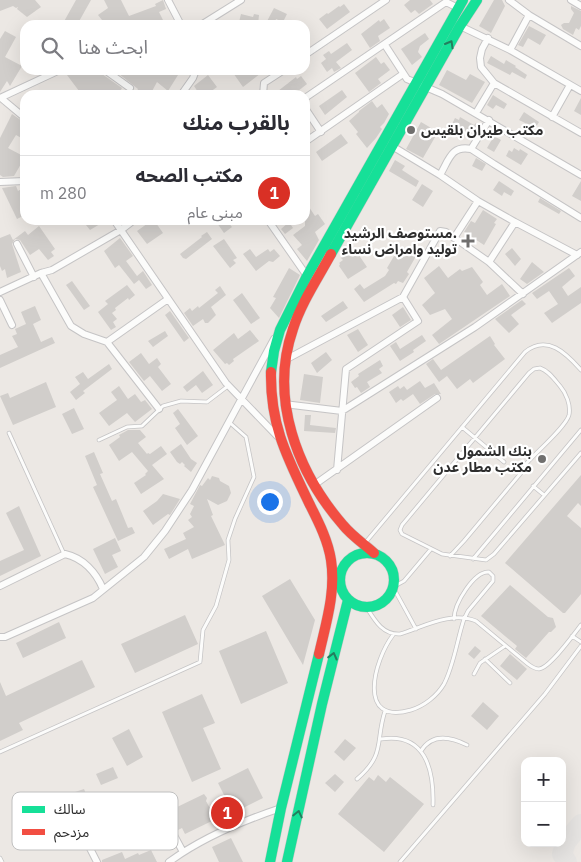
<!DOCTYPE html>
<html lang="ar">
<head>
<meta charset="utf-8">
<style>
	body { margin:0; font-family:"IBM Plex Sans","Noto Sans Arabic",sans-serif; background:#f7f7f7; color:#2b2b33; direction:rtl }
	.controls { position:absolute; right:15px; bottom:15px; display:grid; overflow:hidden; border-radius:10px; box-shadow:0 5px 20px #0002 }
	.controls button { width:45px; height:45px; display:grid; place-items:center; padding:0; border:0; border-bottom:1px solid #e1e1e2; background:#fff; color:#2b2b33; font:25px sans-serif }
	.you { position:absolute; left:269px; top:501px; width:18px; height:18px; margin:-12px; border:4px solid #fff; border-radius:50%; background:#1a73e8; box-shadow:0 0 0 8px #1a73e833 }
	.badge { display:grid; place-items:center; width:32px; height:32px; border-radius:50%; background:#d93025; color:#fff; font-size:16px; font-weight:700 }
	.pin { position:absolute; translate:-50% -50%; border:2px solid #fff; box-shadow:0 1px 5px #0006 }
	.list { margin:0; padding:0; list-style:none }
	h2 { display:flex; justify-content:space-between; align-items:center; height:65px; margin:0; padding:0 20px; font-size:21px }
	h2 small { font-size:16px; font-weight:400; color:#7c7c81 }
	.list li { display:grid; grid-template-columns:32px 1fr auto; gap:15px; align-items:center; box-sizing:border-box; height:70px; padding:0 20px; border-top:1px solid #e1e1e2 }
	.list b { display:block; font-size:19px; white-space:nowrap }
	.list p { margin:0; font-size:16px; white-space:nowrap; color:#7c7c81 }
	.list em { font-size:16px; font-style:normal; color:#7c7c81 }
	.icon { flex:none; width:28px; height:28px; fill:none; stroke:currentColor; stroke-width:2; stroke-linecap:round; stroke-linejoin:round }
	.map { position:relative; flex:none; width:581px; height:862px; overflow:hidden; direction:ltr }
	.search { position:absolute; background:#fff; box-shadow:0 5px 20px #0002; left:20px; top:20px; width:290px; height:55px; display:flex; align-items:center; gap:12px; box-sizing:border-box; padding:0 18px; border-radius:15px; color:#7c7c81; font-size:19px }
	.panel { position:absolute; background:#fff; box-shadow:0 5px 20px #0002; left:20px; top:90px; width:290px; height:135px; border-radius:15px; direction:rtl }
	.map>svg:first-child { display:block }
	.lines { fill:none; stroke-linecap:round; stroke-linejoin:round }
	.taxiway { stroke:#e6e4e2; stroke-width:20 }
	.building { fill:#d1cecb }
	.lane-casing { stroke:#c5c4c5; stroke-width:4.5 }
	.street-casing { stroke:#c5c4c5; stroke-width:8 }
	.fast-casing { stroke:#c6c5c4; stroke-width:11 }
	.jam-casing { stroke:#c6c5c4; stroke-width:11 }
	.lane { stroke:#fcfcfb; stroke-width:3 }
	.street { stroke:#fcfcfb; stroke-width:6 }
	.fast { stroke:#16e098; stroke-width:10 }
	.jam { stroke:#f24e42; stroke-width:10 }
	.oneway { stroke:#237e5e }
	.poi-dot { fill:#706f6e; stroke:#fff; stroke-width:2 }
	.labels { text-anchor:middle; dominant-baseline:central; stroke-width:4.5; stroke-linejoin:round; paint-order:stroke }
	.poi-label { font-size:14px; font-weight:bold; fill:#2e2e2e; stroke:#fff; text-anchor:end }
	.key { fill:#fff; stroke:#c0c0c0; stroke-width:1 }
	.key-label { font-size:14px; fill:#2e2e2e }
</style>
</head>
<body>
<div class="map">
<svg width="581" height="862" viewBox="0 0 581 862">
	<rect width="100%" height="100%" fill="#ece8e4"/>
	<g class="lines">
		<path class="taxiway" d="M 567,862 L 562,854 L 566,842 L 581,824"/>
	</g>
	<path class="building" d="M 0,0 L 35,0 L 41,7 L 27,17 L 17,9 L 18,7 L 16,8 L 13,6 L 0,11 Z
		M 76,0 L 91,0 L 77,25 L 62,25 Z
		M 104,0 L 121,0 L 129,16 L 156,6 L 155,4 L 163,0 L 166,9 L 159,12 L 163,20 L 157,23 L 155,20 L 138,25 L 106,25 L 98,15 L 108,8 Z
		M 410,0 L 430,0 L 433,4 L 419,14 L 415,10 L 411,13 L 404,5 Z
		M 494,0 L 502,0 L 505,6 L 491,33 L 479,26 Z
		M 344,4 L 350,12 L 327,29 L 319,19 L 327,13 L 328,14 L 339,6 L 340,7 Z
		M 571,6 L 581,11 L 581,26 L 579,30 L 576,28 L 573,35 L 563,29 L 561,25 L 564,23 L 569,23 L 574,13 L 571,9 Z
		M 274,8 L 287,14 L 283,22 L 276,19 L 274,25 L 265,25 Z
		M 241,14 L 253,17 L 254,14 L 259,15 L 258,25 L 250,25 L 239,22 Z
		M 384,19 L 390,28 L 378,36 L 380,41 L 370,48 L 361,34 L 379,20 L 380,22 Z
		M 529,26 L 546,35 L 540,45 L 528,38 L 523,47 L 518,45 Z
		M 5,31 L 16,37 L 5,57 L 22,66 L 10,86 L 7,81 L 0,92 L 0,39 Z
		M 425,33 L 429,39 L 420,46 L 418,52 L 422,57 L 412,65 L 401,49 Z
		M 347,43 L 352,50 L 336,62 L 341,68 L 334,72 L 332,68 L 327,72 L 321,63 L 326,59 L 323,55 L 329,51 L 331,54 Z
		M 491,56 L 504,64 L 506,60 L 516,66 L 515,67 L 527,75 L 525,79 L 512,72 L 510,75 L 487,63 Z
		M 376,57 L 381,64 L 384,62 L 390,70 L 378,79 L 381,83 L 369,92 L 355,73 Z
		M 77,70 L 100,70 L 102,74 L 122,88 L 118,95 L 82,95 L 67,75 Z
		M 114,70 L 170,70 L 178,75 L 168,91 L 157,82 L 150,95 L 135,95 L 138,89 Z
		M 231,70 L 265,70 L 243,87 Z
		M 447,70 L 466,80 L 470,74 L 485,82 L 472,103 L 439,85 Z
		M 208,75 L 217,87 L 206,95 L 200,95 L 194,86 Z
		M 301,76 L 307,84 L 293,95 L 280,95 L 278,91 L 296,77 L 297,79 Z
		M 342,90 L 347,97 L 325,115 L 319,106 Z
		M 493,95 L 507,104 L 504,109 L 496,105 L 493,109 L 487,105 Z
		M 581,98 L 581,115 L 574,111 Z
		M 372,101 L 377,108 L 382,104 L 389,114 L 384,123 L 380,127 L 382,129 L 376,138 L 367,148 L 356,134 L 358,132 L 349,121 L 359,112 L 359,111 Z
		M 524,112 L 539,122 L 533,132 L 527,128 L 529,125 L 519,120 Z
		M 12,114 L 25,123 L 25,140 L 16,135 L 8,148 L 25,157 L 14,176 L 3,177 L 0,175 L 0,138 Z
		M 460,117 L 474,125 L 476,123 L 480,125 L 472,137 L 452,124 L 455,118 L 459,120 Z
		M 421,122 L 438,132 L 423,158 L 406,149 Z
		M 341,134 L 348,143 L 322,161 L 316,152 Z
		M 494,136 L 501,140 L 494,152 L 487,148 Z
		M 514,148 L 519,151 L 520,149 L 528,154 L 521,165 L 506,156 L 509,150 L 512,152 Z
		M 476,158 L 486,164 L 482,171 L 472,166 Z
		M 395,160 L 405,166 L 402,170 L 419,181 L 416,187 L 389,171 Z
		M 499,181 L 514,191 L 511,196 L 504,192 L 502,196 L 493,190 Z
		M 581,181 L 581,201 L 572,196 Z
		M 422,184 L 433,191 L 423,207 L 412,200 Z
		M 16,186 L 18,191 L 25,187 L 25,200 L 23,202 L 25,207 L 25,215 L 17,219 L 2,188 Z
		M 540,198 L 561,211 L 559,214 L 538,202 Z
		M 309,207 L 315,216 L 318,214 L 325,224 L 315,232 L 319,240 L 307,261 L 297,249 L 302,245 L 293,235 L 305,226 L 305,210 Z
		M 483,210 L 497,219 L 494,223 L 496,224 L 484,245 L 464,232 L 471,221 L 475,223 Z
		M 82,220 L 102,220 L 99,222 L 100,224 L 90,230 Z
		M 221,220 L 226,220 L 232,227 L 224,233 L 217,223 Z
		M 151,221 L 154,225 L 156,223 L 163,233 L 147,244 L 137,231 Z
		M 289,222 L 293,228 L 285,234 L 281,229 Z
		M 39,226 L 55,249 L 51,252 L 54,256 L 48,260 L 39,249 L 30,255 L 20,240 L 15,239 L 12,244 L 21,272 L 7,278 L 5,269 L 2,271 L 0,266 L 0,238 L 10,234 L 13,240 L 25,231 L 28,235 Z
		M 207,232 L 212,239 L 186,259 L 183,258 L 180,254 L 202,237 L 201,236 Z
		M 120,238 L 133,256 L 126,261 L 137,276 L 143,271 L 152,285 L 146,289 L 139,280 L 134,284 L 119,265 L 115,268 L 104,251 Z
		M 224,239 L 237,258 L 233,260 L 236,263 L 230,268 L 213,246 Z
		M 352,245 L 367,267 L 348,279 L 339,266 L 340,264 L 339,263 L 343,260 L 341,258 L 349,251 L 347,249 Z
		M 408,246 L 419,251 L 407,272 L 409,274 L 403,283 L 398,281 L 396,284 L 394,283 L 364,302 L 354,289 L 360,284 L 364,289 L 385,276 L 389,270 L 387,268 L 397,251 L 400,252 Z
		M 512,248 L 521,259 L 515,266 L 505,254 Z
		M 250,249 L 256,257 L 268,249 L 270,252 L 274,249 L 280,256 L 273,262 L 269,261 L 256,271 L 243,254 Z
		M 532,262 L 544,272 L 527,284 L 520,279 Z
		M 439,266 L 448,278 L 460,269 L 462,271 L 472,267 L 483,282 L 480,285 L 487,295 L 502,284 L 510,296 L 439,344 L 432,335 L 452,319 L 445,309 L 430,315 L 422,305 L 435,293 L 424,278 Z
		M 289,268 L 300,275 L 279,318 L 270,308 L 276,298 L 273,297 Z
		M 569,268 L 575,276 L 562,287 L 568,296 L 581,287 L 581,303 L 552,323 L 544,313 L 558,304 L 549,291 L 537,299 L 532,293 Z
		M 72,281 L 90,306 L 84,310 L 66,285 Z
		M 127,285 L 135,295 L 129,300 L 128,298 L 115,308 L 116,310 L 112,313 L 117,319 L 113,322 L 116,327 L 111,330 L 98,312 L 108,304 L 105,301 Z
		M 220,286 L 226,295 L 211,307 L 216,315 L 208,323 L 205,323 L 203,319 L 193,326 L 184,313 L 190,308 L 192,311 L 198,306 L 199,308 L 218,293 L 215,290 Z
		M 242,293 L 260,318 L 251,324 L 233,300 Z
		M 522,300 L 526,304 L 511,315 L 519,324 L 509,333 L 495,319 Z
		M 343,301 L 348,308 L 326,322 L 321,316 Z
		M 35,306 L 41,320 L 33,324 L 41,342 L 52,337 L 55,343 L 0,368 L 0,355 L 18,347 L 12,336 L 17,334 L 15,329 L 26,324 L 21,312 Z
		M 403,307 L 411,320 L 400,327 L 392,315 Z
		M 170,311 L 189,338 L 184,342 L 165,315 Z
		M 358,329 L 368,345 L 358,352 L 347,335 Z
		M 250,330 L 259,341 L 233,359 L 234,361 L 229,365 L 227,363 L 225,364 L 213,350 L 234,333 L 238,339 Z
		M 165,331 L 168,336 L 153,347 L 148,341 Z
		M 422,335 L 426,341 L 413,350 L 414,352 L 400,361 L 390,346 L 396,342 L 400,349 Z
		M 490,336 L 495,344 L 494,345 L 505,359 L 473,383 L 470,379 L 457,389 L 447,376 L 439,382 L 426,364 L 433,359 L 441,370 Z
		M 326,352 L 332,360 L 317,373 L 311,363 Z
		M 141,353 L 149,364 L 157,358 L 161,364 L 158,367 L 171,384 L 162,391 L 150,376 L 144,381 L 129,362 Z
		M 380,360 L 383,366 L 379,369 L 382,373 L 367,382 L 370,387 L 361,393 L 357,387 L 355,388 L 351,382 L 359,376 L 358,374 Z
		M 109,364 L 112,369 L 83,391 L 85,393 L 76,400 L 70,392 L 80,384 L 75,377 L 83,372 L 88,379 Z
		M 203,371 L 213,385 L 202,393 L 196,385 L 187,392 L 183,387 Z
		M 304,374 L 323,377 L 320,403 L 300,400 Z
		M 420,381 L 425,388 L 434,383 L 441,394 L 435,394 L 420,404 L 413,394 L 403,401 L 401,399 L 396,403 L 389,392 L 398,386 L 400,389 L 404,386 L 407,390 Z
		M 46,382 L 56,407 L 13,425 L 0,396 L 8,393 L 10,398 Z
		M 119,386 L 128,399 L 135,394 L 141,402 L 145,400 L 152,409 L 135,422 L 127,413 L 109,426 L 99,413 L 117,400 L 111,392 Z
		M 74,408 L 84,429 L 72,434 L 62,414 Z
		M 178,409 L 198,436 L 187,445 L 175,428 L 180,424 L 173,413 Z
		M 305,415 L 311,415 L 310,425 L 336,428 L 335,433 L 304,431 Z
		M 128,430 L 140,430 L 146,437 L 138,443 L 147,454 L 148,453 L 150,454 L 161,446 L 167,454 L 152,465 L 164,479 L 141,494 L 134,483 L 146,475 L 145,474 L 148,471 L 132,452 L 119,461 L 109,445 L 120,437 L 119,435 Z
		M 181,444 L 191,459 L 197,463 L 191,472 L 184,466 L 185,465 L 182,462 L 180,464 L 177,462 L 170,452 Z
		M 94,452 L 103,473 L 100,474 L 112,501 L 116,499 L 128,528 L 132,527 L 135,533 L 118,541 L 93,487 L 97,485 L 85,456 Z
		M 581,475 L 581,506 L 578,503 L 567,516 L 581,528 L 581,594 L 565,613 L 563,613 L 505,563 Z
		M 212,476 L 219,478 L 220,481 L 229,486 L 231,493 L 227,501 L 218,505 L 207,499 L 213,515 L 211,516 L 225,545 L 192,559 L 188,549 L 169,559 L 164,549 L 186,539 L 183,533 L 194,527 L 188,520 L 192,517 L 190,514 L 194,506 L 190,504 L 200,485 L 202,486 L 208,478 L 210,480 Z
		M 163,494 L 180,499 L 170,515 L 168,514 L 153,525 L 143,511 L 157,501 Z
		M 19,506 L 41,556 L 0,576 L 0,561 L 24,550 L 6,513 Z
		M 115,538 L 121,551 L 112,555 L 118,567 L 105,574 L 93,549 Z
		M 290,579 L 315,620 L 303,665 L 262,596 Z
		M 510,585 L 548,617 L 553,618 L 556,627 L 551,632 L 549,632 L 526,658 L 515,649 L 517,646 L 481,616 Z
		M 185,615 L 198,644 L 135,673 L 121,644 Z
		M 59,622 L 66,638 L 23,658 L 16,643 Z
		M 266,631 L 288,683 L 241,704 L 219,651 Z
		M 475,646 L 481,651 L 474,659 L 468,654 Z
		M 510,654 L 527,669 L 517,680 L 500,666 Z
		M 82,660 L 95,687 L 19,723 L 23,730 L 0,741 L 0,682 L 6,696 Z
		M 202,694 L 215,723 L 203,728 L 221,769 L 192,782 L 162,712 Z
		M 483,702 L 499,716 L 487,730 L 471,716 Z
		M 129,729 L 143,757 L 127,766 L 112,738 Z
		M 345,739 L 356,748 L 344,761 L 334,752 Z
		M 113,767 L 118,778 L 101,785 L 96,774 Z
		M 248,768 L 263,798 L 233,813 L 218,783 Z
		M 335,774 L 344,782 L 335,792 L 325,783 Z
		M 378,775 L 386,782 L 390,777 L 424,804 L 384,852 L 338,814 L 369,777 L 374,781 Z
		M 84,789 L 94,813 L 80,819 L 71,800 L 75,799 L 72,793 Z
		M 204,794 L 207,798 L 206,801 L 216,819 L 185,834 L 182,828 L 178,830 L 172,819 L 177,817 L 173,809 Z
		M 231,838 L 243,862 L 219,862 L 212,847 Z
		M 151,850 L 157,862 L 102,862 L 102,860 L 122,852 L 125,859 L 138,853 L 139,855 Z"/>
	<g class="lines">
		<defs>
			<path id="lane" d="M 462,427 L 504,462
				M 9,433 L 64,554
				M 99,440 L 127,427 L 142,426 L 163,406 L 181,401 L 207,402 L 228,386
				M 525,465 C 535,453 566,427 569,415 C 571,405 566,393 560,386 C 554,379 549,371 540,368 L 534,369 L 529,373 L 402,525 L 400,530 L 402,534 L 442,554 L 486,560 L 494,554 L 581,453
				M 533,486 L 544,495
				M 365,543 L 525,352 C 547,334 566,353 581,370
				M 450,556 L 464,541 L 521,473
				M 473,559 L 581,430
				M 367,608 C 375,621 383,635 400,634 C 423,627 451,611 476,621 L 528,664 C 532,667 535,669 539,669 C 550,668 574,634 581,625
				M 416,629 L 393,587 L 404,581 L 431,549
				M 393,635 C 374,660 356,726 411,710 C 424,706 437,696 444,684 C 454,665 457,640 464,619 L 468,611 L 493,581 L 493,576 L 489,572 C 474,571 454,604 454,619
				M 572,636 L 581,642
				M 485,659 L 510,683
				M 474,674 L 480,663 L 505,646
				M 381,739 C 425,732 434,769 433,805
				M 421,751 C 432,733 451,737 467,745
				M 0,752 L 200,662 L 203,630 L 216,606 L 229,560 L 228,540 L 235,519 L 254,477 L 246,437 L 229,422
				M 357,779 C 386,754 375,742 385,711
				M 0,858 L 2,862
				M 400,862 L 545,694 L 581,646"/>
			<path id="street" d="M 168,0 L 181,25
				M 509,0 L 529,15 L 581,46
				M 571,0 L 581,6
				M 201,25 L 241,0
				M 460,26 L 510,50 L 581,91
				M 488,38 L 482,49 L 480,58 L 481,67 L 494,83 L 581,133
				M 385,45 L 407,79 L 442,94 L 581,175
				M 510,50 L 529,15
				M 305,55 L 386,0
				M 105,70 L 130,88
				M 181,95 L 193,78 L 196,70
				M 263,95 L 264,83 L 284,70
				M 0,98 L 60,70
				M 1,98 L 25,118
				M 305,98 L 446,2 L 458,8
				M 305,108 L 321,132
				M 476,113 L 494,83
				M 552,117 L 570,85
				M 489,120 L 471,149 C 451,145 449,160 440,175 L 478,201 L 515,222 L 577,255
				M 305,142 L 403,74
				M 392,146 L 440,175
				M 471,149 L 494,164 L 581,218
				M 0,182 L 25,181
				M 114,220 L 226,383 L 277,436
				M 268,220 L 307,276
				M 515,222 L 489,262 L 523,294
				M 454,238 L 478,201
				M 17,244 L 34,277
				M 41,273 L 71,326 L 84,334 L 107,342 L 168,299
				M 0,292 L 41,273 L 52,270 L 121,230 L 134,220
				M 0,300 L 12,325
				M 107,342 L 159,409
				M 285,360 L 403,297 L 440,231 L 446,232 L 489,262
				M 284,404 L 342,411 L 475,327 L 581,252
				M 337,470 L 346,369 L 418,321 L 403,297
				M 314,485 L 437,398
				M 0,586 L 65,554 C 83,558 96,572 103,589
				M 0,637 L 5,637 L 93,598 L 144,557 L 165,531 L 192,490 L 274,339
				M 143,811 L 162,813 L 183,852
				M 77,823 L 97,862
				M 169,862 C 203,837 242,821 281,808"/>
			<path id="fast" d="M 331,254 L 460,26 L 477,0
				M 271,372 L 274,351 L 280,330 L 307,276 L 463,0
				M340 580a27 27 0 1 1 54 0a27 27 0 1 1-54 0Z
				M 270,862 L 281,808 L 319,654
				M 287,862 L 322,704 L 348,600"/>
			<path id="jam" d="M 331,254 C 318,278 301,303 293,329 C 269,398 297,472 343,525 C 352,536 364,544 374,553
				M 271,372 C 270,425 287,457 309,503 C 318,521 328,540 331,560 C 336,592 326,623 319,654"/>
		</defs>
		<use href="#lane" class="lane-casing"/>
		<use href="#street" class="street-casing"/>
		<use href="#fast" class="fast-casing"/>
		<use href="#jam" class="jam-casing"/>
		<use href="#lane" class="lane"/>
		<use href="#street" class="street"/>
		<use href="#fast" class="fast"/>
		<use href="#jam" class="jam"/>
	</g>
	<defs><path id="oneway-chevron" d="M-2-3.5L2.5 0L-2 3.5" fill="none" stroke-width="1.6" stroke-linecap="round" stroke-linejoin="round" transform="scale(1.25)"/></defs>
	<g class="oneway">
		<use href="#oneway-chevron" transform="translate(450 44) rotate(-60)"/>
		<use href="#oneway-chevron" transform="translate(333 656) rotate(-76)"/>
		<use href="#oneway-chevron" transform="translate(298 814) rotate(-77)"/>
	</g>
	<g class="poi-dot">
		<circle cx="411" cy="130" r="5"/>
		<path d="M465.5 233.5h5v5h5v5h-5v5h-5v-5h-5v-5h5z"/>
		<circle cx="542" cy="459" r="5"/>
	</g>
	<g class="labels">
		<g class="poi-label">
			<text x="421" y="130" text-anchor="start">مكتب طيران بلقيس</text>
			<text x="457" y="233">مستوصف الرشيد.<tspan x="457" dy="16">توليد وامراض نساء</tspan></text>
			<text x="532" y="451">بنك الشمول<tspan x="532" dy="16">مكتب مطار عدن</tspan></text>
		</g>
	</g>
	<rect x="12" y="792" width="166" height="58" rx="8" class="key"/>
	<rect x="22" y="806" width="23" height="7" fill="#16e098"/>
	<rect x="22" y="829" width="23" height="6" fill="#f24e42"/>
	<g class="key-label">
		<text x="54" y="814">سالك</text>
		<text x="54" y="837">مزدحم</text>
	</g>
</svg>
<div class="controls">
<button>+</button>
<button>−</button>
</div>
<div class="you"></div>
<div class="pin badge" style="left:227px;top:813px">1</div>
<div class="search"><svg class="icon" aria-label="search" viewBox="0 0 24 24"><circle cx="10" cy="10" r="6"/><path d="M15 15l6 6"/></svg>ابحث هنا</div>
<section class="panel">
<h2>بالقرب منك<small></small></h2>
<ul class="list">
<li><span class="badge">1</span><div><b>مكتب الصحه</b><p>مبنى عام</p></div><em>280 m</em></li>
</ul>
</section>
</div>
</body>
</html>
